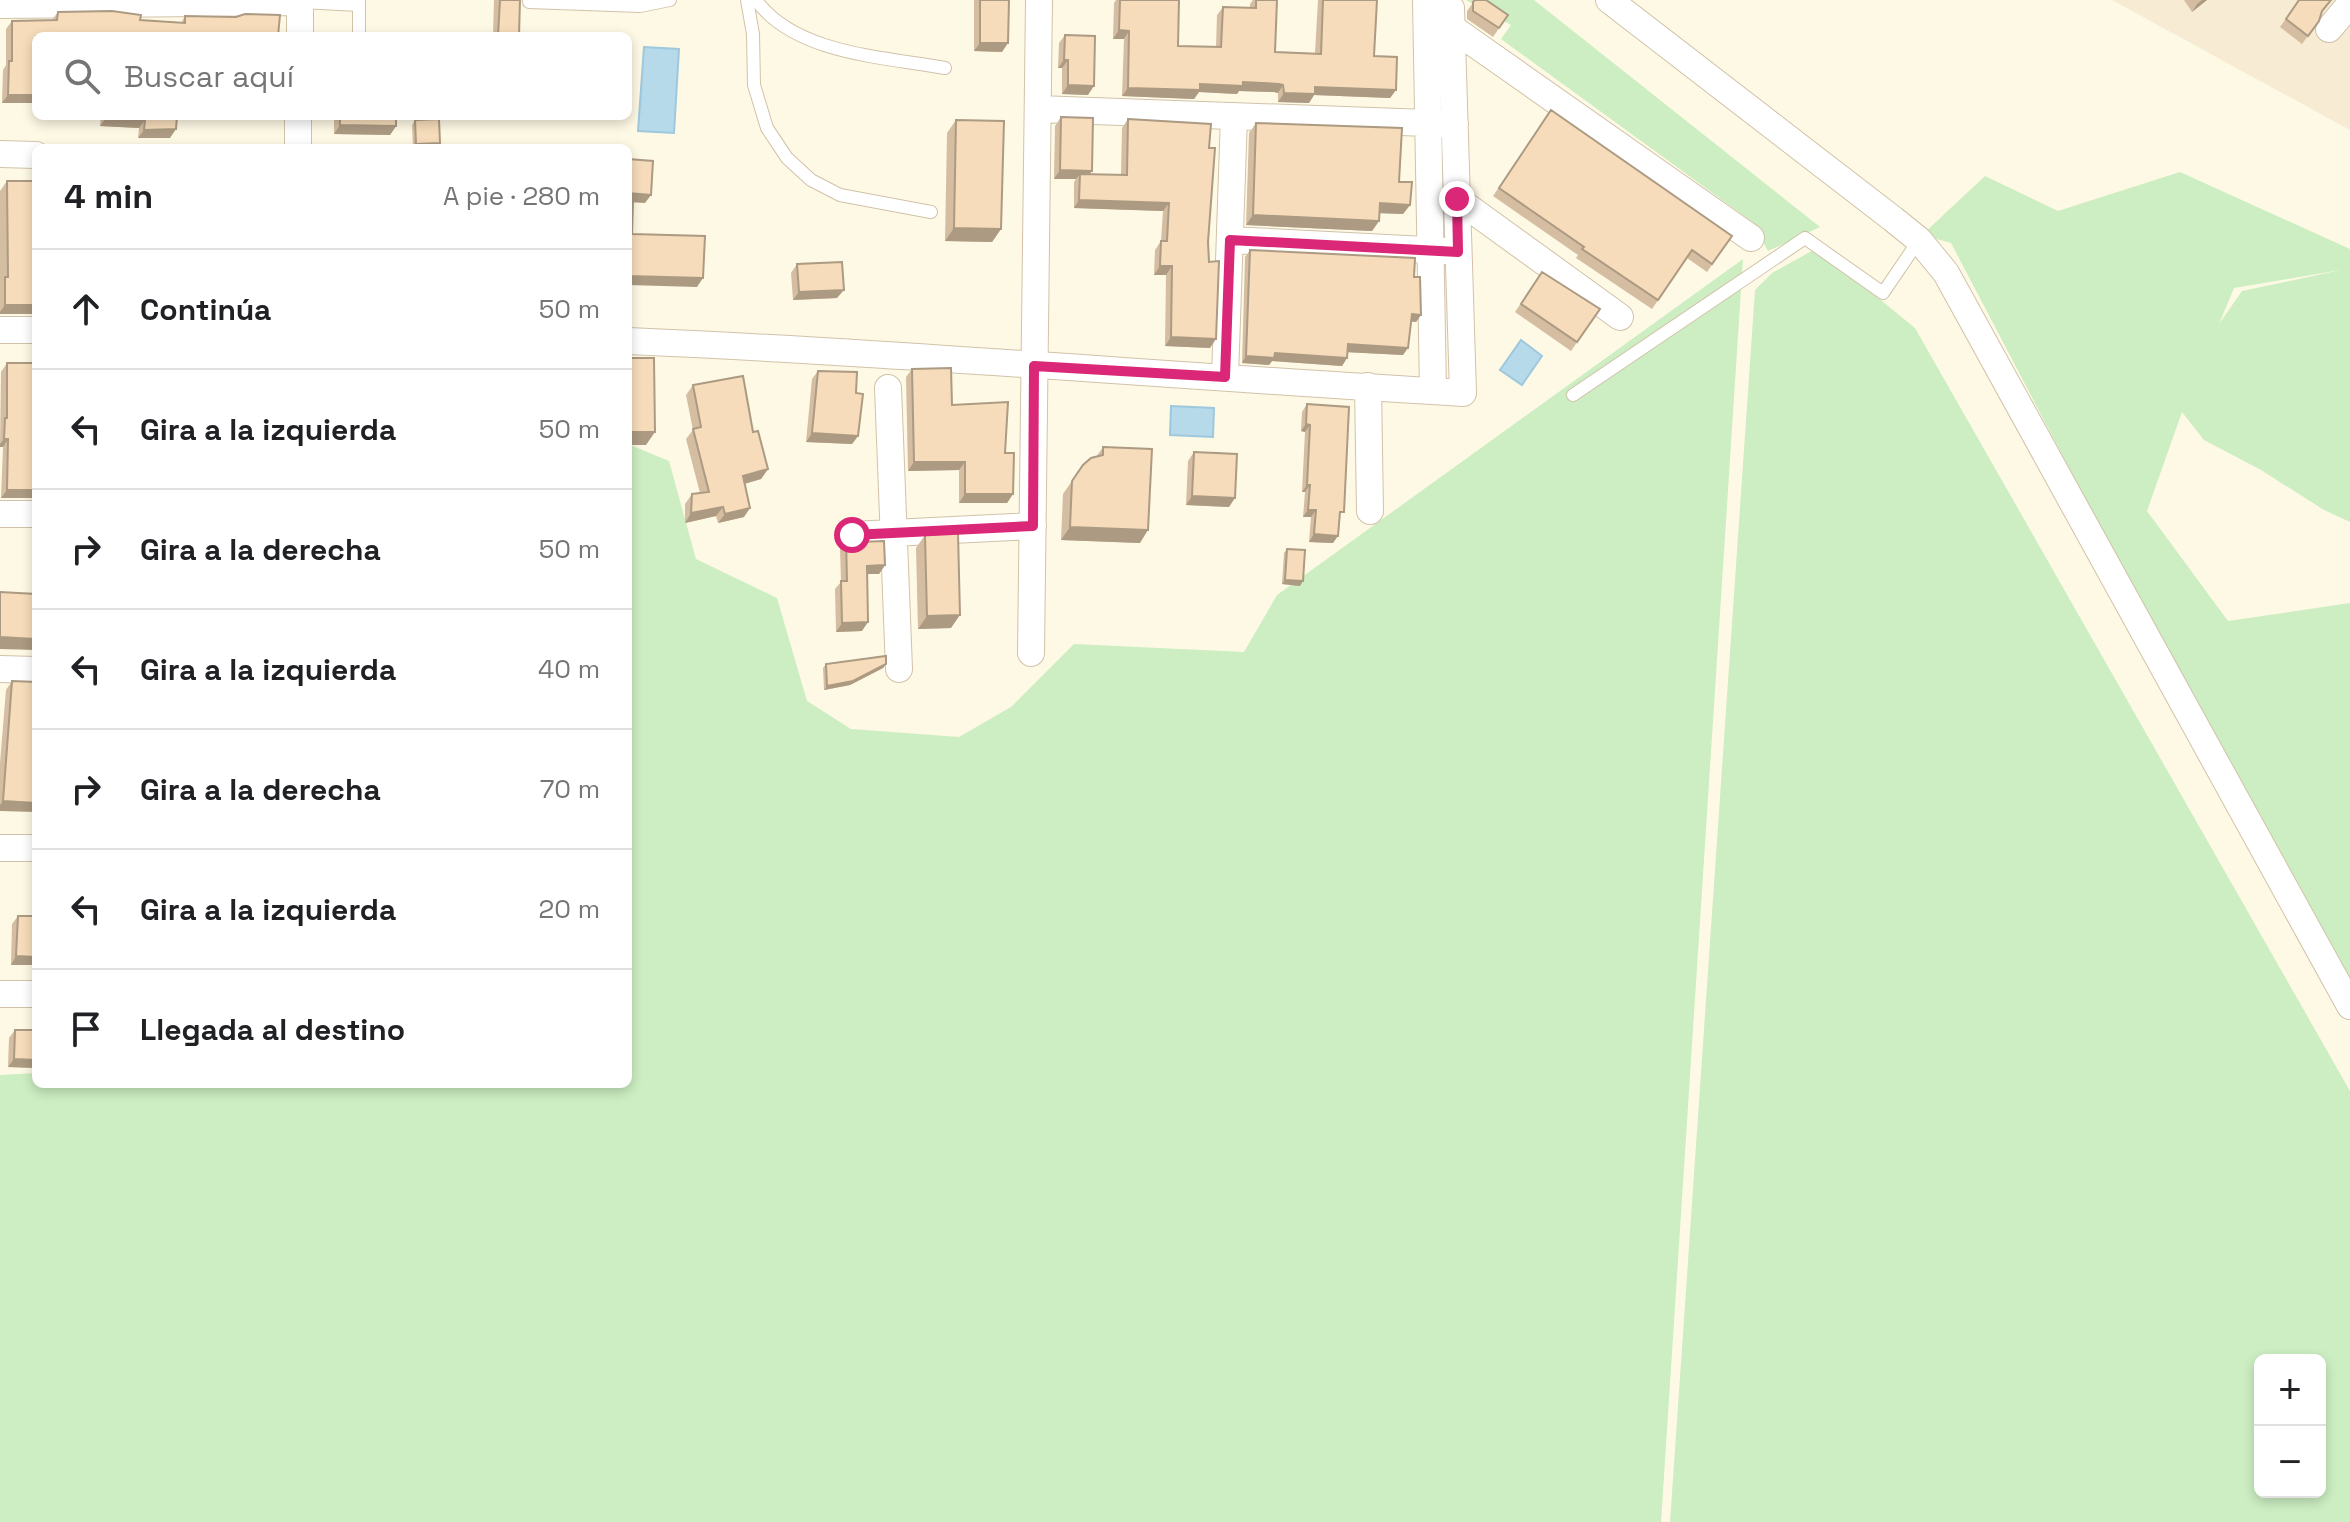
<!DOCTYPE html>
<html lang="es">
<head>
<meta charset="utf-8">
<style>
	body { margin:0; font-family:"Space Grotesk",sans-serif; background:#f6f6f6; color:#202124 }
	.controls { position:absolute; right:24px; bottom:24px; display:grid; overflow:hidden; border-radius:12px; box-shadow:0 4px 12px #0003 }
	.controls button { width:72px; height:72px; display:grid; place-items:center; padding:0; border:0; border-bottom:2px solid #e0e0e0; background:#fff; color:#202124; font:40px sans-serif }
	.stop { position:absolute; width:24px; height:24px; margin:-18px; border:6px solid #db2777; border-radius:50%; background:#fff }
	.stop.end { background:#db2777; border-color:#fff; box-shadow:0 2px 8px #0008 }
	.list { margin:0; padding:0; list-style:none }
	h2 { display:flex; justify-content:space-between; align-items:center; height:104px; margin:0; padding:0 32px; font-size:34px }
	h2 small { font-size:26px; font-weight:400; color:#757577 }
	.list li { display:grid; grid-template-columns:52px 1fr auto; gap:24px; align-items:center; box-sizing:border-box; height:120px; padding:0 32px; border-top:2px solid #e0e0e0 }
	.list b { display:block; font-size:30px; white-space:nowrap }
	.list em { font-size:26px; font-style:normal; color:#757577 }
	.icon { flex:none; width:44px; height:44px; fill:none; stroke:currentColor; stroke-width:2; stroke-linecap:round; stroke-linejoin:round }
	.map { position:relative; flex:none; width:2350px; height:1522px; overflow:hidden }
	.search { position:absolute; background:#fff; box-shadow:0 4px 12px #0003; left:32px; top:32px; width:600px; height:88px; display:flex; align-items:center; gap:20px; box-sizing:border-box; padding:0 28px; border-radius:12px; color:#757577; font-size:30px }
	.panel { position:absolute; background:#fff; box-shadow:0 4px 12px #0003; left:32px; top:144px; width:600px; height:944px; border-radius:12px }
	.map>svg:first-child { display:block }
	.residential { fill:#f7ecd3 }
	.green { fill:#cceec2; fill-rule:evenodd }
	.water { fill:#b7daea; stroke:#9dc8dd; stroke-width:2 }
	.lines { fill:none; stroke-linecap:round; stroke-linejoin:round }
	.service-casing { stroke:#d1c2a9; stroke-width:14 }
	.minor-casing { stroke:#d1c2a9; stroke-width:28 }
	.service { stroke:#fff; stroke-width:12 }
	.minor { stroke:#fff; stroke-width:26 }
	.wall { fill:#d4bda0 }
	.shaded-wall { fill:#ac9a82 }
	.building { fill:#f6dcba; stroke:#ac9a82; stroke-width:2 }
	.route { stroke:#db2777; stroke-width:10 }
</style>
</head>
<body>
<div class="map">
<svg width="2350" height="1522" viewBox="0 0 2350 1522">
	<rect width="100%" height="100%" fill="#fef9e5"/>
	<path class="residential" d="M 2112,0 L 2350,0 L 2350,130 Z"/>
	<path class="green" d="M 1466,0 L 1534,0 L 1820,227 L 1768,251 L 1751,221 L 1501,39 L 1511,25 Z
		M 2180,172 L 2350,249 L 2350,522 L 2324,510 L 2261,470 L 2204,440 L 2182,412 L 2147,511 L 2228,621 L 2350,603 L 2350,1004 L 1951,243 L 1922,235 L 1985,176 L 2058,211 ZM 2341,270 L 2242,291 L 2219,324 L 2234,288 Z
		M 1817,248 L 1915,328 L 2350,1091 L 2350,1522 L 1670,1522 L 1755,290 L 1772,273 ZM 2260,1360 L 2320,1360 L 2320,1492 L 2260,1492 Z
		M 1743,259 L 1661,1522 L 0,1522 L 0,1075 L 36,1073 L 36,1084 L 628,1084 L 628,444 L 669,461 L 696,559 L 777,598 L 807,701 L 851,729 L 959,737 L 1011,707 L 1074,644 L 1244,652 L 1277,595 Z"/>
	<path class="water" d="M 644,47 L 679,49 L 674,133 L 638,131 Z
		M 1521,340 L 1542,356 L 1522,385 L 1500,370 Z
		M 1171,406 L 1214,408 L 1213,437 L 1170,435 Z"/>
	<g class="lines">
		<defs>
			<path id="service" d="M 747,0 L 753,34 L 754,85 L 767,128 L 787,158 L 811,180 L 840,195 L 931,212
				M 756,0 C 795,54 884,57 945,68
				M 300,2 L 359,5
				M 529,2 L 640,6 L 670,0
				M 359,36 L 359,0
				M 1573,395 L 1805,238 L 1883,293 L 1919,240"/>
			<path id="minor" d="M 1426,0 L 1433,391
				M 1609,0 L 1893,219 L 1919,240 L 1946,273 L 2350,1006
				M 0,5 L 300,2
				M 1452,28 L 1751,238
				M 2329,29 L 2350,4
				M 300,36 L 300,0
				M 1038,109 L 1455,124
				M 298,148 L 298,116
				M 0,154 L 36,155
				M 1457,199 L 1620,317
				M 1230,240 L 1446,251
				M 0,330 L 36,330
				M 628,341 C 906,353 1184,377 1463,393 L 1451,8 L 1444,0
				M 1225,377 L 1234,116
				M 1368,386 L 1370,511
				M 888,388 L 899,669
				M 0,514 L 36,514
				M 852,535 L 1033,526
				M 1031,653 L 1039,0
				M 0,669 L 36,670
				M 0,848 L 36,848
				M 0,994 L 36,994"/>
		</defs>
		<use href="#service" class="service-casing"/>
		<use href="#minor" class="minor-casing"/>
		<use href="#service" class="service"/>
		<use href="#minor" class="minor"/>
	</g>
	<path class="wall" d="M 494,0 L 520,0 L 519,36 L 493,36 Z
		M 974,0 L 1009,0 L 1002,52 L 974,51 Z
		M 1116,0 L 1179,0 L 1178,46 L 1216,47 L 1217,15 L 1223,7 L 1250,8 L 1250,4 L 1253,0 L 1277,0 L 1275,52 L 1315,53 L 1318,0 L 1377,0 L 1374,56 L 1396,90 L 1390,98 L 1314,95 L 1309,103 L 1278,102 L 1278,93 L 1274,92 L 1239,91 L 1237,94 L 1199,92 L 1194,99 L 1122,96 L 1124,39 L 1113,39 L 1114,3 Z
		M 1475,0 L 1508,15 L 1493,37 L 1467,19 L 1467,11 Z
		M 2184,0 L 2207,0 L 2192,12 Z
		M 2299,0 L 2322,13 L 2319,21 L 2302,44 L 2280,27 Z
		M 58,12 L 140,20 L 181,23 L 185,16 L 236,17 L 280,15 L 36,36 L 36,103 L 2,103 L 3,70 L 6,65 L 6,29 L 12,21 L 52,20 Z
		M 1065,35 L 1088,95 L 1062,94 L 1062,68 L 1058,68 L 1059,43 Z
		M 1551,110 L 1732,236 L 1707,272 L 1687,258 L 1652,309 L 1576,258 L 1578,255 L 1493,196 Z
		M 101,116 L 177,116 L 170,138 L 138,138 L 139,128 L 100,126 Z
		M 334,116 L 396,116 L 396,126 L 390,135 L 334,134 Z
		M 1061,117 L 1090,174 L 1121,175 L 1122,128 L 1128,119 L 1209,148 L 1208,242 L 1210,348 L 1165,346 L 1166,275 L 1154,275 L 1155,250 L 1161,241 L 1163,211 L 1074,208 L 1074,182 L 1076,179 L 1054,179 L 1055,126 Z
		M 415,120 L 437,148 L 413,148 L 412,125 Z
		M 956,120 L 1001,229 L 992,242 L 945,241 L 947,133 Z
		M 1256,123 L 1399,182 L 1410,205 L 1403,214 L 1380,213 L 1379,221 L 1372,231 L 1246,225 L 1249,133 Z
		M 7,181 L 36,314 L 0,314 L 0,191 Z
		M 1250,250 L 1414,277 L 1421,315 L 1416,322 L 1411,321 L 1403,355 L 1348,352 L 1347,358 L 1342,366 L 1272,361 L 1269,365 L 1242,363 L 1245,257 Z
		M 797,264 L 837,298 L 793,300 L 791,273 Z
		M 1542,272 L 1600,309 L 1571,351 L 1515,312 Z
		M 7,363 L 36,498 L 1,498 L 3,447 L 0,447 L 1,372 Z
		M 912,369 L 1005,453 L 1013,494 L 1007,503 L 959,503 L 959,470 L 908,471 L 906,377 Z
		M 818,371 L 856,393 L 858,436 L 852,444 L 806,442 L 812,379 Z
		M 693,385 L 753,432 L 768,469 L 761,479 L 745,484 L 744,517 L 718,523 L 716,516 L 685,523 L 685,504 L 692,494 L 700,493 L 686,439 L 693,430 L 686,395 Z
		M 1307,404 L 1339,519 L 1333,543 L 1309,542 L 1311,517 L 1303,517 L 1305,492 L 1302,492 L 1305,432 L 1301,431 L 1302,412 Z
		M 1103,447 L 1140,543 L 1061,540 L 1063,494 L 1083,465 L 1096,457 Z
		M 1194,452 L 1229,507 L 1186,505 L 1188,461 Z
		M 925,535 L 951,628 L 918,629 L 916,548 Z
		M 846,538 L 885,565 L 879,574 L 867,574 L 862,631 L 836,632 L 835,589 L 841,582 L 840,547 Z
		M 1287,549 L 1300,586 L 1282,584 L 1284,553 Z
		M 826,664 L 886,664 L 883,668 L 850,685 L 824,690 L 823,668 Z
		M 12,681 L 36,682 L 0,811 L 0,763 L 6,690 Z
		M 18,916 L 36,916 L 36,965 L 11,965 L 12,924 Z
		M 15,1030 L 36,1030 L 36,1068 L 8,1067 L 9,1038 Z"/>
	<path class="shaded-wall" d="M 2202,0 L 2207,0 L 2192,12 L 2197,4 Z
		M 1119,30 L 1129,31 L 1124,39 L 1113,39 Z
		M 980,43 L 1008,43 L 1002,52 L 974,51 Z
		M 1064,60 L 1068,60 L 1062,68 L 1058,68 Z
		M 1243,82 L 1279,84 L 1283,85 L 1278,93 L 1274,92 L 1239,91 L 1237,94 L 1199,92 L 1194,99 L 1122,96 L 1128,88 Z
		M 1068,85 L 1094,86 L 1088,95 L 1062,94 Z
		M 1315,87 L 1396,90 L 1390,98 L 1314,95 L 1309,103 L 1278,102 L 1284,93 Z
		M 8,95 L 36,95 L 36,103 L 2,103 Z
		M 106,118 L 145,120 L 139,128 L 100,126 Z
		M 340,125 L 396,126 L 390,135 L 334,134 Z
		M 176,129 L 170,138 L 138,138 L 144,130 Z
		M 440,143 L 437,148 L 413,148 L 416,144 Z
		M 1060,170 L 1092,171 L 1086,180 L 1080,174 L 1076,179 L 1054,179 Z
		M 628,193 L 651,195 L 645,203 L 628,202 Z
		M 1079,200 L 1169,203 L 1163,211 L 1074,208 Z
		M 1380,203 L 1410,205 L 1403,214 L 1374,213 Z
		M 1253,215 L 1379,221 L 1372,231 L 1246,225 Z
		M 954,228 L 1001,229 L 992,242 L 945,241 Z
		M 1160,266 L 1172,266 L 1166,275 L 1154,275 Z
		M 628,276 L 703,278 L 697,287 L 628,285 Z
		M 844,290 L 837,298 L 793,300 L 799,292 Z
		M 5,305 L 36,305 L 36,314 L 0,314 L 0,312 Z
		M 1412,314 L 1421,315 L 1416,322 L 1407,321 Z
		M 1171,337 L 1216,339 L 1210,348 L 1165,346 Z
		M 1348,344 L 1408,348 L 1403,355 L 1343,352 Z
		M 1275,353 L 1347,358 L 1342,366 L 1272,361 L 1269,365 L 1242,363 L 1246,356 Z
		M 1306,424 L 1310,425 L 1305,432 L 1301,431 Z
		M 628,432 L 655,432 L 646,445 L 628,445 Z
		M 812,433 L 858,436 L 852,444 L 806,442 Z
		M 4,439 L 8,439 L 3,447 L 0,447 L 0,444 Z
		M 914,462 L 965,462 L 959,470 L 908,471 Z
		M 768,469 L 761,479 L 736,486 L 743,476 Z
		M 1307,485 L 1310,485 L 1305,492 L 1302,492 Z
		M 7,490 L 36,490 L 36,498 L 1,498 Z
		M 965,494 L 1013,494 L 1007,503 L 959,503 Z
		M 1192,496 L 1235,498 L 1229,507 L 1186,505 Z
		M 723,507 L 716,516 L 685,523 L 691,513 Z
		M 750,508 L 744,517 L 718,523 L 725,514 Z
		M 1308,510 L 1316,510 L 1311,517 L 1303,517 Z
		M 1070,527 L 1148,530 L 1140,543 L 1061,540 Z
		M 1314,534 L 1338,536 L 1333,543 L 1309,542 Z
		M 885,565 L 879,574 L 861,574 L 867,566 Z
		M 1285,580 L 1303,581 L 1300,586 L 1282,584 Z
		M 960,615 L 951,628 L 918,629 L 927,616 Z
		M 868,622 L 862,631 L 836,632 L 842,623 Z
		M 0,637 L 36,639 L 36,650 L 0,649 Z
		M 886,664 L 883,668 L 850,685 L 824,690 L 827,686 Z
		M 3,801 L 36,803 L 36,812 L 0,811 L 0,805 Z
		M 16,956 L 36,957 L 36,965 L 11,965 Z
		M 14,1059 L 36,1060 L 36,1068 L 8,1067 Z"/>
	<path class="building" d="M 500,0 L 520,0 L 519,36 L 498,36 Z
		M 980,0 L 1009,0 L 1008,43 L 980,43 Z
		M 1120,0 L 1179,0 L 1178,46 L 1221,47 L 1223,7 L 1256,8 L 1256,0 L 1277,0 L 1275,52 L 1321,54 L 1323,0 L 1377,0 L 1374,56 L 1397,57 L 1396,90 L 1315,87 L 1315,94 L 1284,93 L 1283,85 L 1279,84 L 1243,82 L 1243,86 L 1200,84 L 1200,90 L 1128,88 L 1129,31 L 1119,30 Z
		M 1475,0 L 1486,0 L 1508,15 L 1499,28 L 1473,11 L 1473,2 Z
		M 2299,0 L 2331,0 L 2322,11 L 2319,21 L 2308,36 L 2286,19 Z
		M 112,11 L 141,15 L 140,20 L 185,23 L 185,16 L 236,17 L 245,14 L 280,15 L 278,36 L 36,36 L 36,95 L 8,95 L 9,61 L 12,61 L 12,21 L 57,20 L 58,12 Z
		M 1065,35 L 1095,36 L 1094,86 L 1068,85 L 1068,60 L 1064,60 Z
		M 1551,110 L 1732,236 L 1712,264 L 1692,250 L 1658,300 L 1582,249 L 1584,247 L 1499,188 Z
		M 106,116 L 177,116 L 176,129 L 144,130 L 145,120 L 106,118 Z
		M 340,116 L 396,116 L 396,126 L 340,125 Z
		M 1061,117 L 1093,118 L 1092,171 L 1060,170 Z
		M 439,119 L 440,143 L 416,144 L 415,120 Z
		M 1128,119 L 1211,124 L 1209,148 L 1215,148 L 1208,242 L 1209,262 L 1219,261 L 1216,339 L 1171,337 L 1172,266 L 1160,266 L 1161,241 L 1167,241 L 1169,203 L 1079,200 L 1080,174 L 1127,175 Z
		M 956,120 L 1004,121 L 1001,229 L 954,228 Z
		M 1256,123 L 1402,128 L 1399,182 L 1412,182 L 1410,205 L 1380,203 L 1379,221 L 1253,215 Z
		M 628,159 L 653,161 L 651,195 L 628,193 Z
		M 7,181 L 36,181 L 36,305 L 5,305 L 5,277 L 8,277 Z
		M 628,201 L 633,201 L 632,234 L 705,236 L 703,278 L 628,276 Z
		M 1250,250 L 1415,258 L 1414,277 L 1420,277 L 1421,315 L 1412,314 L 1408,348 L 1348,344 L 1347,358 L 1275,353 L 1274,358 L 1246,356 Z
		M 842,262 L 844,290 L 799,292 L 797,264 Z
		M 1542,272 L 1600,309 L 1577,342 L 1521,304 Z
		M 628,358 L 654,358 L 655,432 L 628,432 Z
		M 7,363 L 36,363 L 36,490 L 7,490 L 8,439 L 4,439 L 5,418 L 7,418 Z
		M 951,368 L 952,405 L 1008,402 L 1005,453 L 1014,453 L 1013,494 L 965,494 L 965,462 L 914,462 L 912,369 Z
		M 818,371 L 857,372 L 856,393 L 863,394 L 858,436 L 812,433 Z
		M 743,376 L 753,432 L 758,431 L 768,469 L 743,476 L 750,508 L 725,514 L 723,507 L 691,513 L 692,494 L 709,492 L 693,429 L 701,427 L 693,385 Z
		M 1307,404 L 1349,407 L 1344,512 L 1340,512 L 1338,536 L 1314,534 L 1316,510 L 1308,510 L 1310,485 L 1307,485 L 1310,425 L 1306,424 Z
		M 1103,447 L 1152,449 L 1148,530 L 1070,527 L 1072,481 L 1083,465 L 1091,458 L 1103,455 Z
		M 1194,452 L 1237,454 L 1235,498 L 1192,496 Z
		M 958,533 L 960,615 L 927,616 L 925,535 Z
		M 846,538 L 859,542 L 884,541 L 885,565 L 867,566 L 868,622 L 842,623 L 841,581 L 847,581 Z
		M 1287,549 L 1305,550 L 1303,581 L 1285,580 Z
		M 0,592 L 36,594 L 36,639 L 0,637 Z
		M 886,656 L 886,664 L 853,681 L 827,686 L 826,664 Z
		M 12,681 L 36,682 L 36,803 L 3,801 Z
		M 18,916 L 36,916 L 36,957 L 16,956 Z
		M 15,1030 L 36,1030 L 36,1060 L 14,1059 Z"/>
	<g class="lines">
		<path class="route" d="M 852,535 L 1033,526 L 1034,366 L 1225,377 L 1230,240 L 1458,252 L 1457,199"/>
	</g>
</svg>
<div class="controls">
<button>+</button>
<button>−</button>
</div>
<div class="stop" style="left:852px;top:535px"></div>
<div class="stop end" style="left:1457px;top:199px"></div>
<div class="search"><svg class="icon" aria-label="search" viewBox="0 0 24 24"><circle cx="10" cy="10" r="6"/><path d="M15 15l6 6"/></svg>Buscar aquí</div>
<section class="panel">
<h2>4 min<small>A pie · 280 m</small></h2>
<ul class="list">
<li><svg class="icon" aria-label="ahead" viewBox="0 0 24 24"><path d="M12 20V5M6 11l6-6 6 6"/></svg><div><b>Continúa</b></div><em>50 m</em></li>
<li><svg class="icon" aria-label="left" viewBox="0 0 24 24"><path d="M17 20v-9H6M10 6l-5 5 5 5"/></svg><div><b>Gira a la izquierda</b></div><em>50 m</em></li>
<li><svg class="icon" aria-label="right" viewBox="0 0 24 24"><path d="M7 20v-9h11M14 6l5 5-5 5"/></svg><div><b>Gira a la derecha</b></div><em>50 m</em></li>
<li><svg class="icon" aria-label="left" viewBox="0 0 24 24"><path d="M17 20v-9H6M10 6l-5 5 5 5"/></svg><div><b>Gira a la izquierda</b></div><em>40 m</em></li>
<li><svg class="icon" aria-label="right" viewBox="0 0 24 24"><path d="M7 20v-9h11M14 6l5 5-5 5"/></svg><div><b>Gira a la derecha</b></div><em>70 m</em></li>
<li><svg class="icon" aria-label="left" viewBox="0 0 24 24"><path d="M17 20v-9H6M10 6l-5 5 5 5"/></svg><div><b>Gira a la izquierda</b></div><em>20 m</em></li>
<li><svg class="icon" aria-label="arrive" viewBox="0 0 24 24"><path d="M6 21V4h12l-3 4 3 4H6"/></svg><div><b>Llegada al destino</b></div></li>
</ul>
</section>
</div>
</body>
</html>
